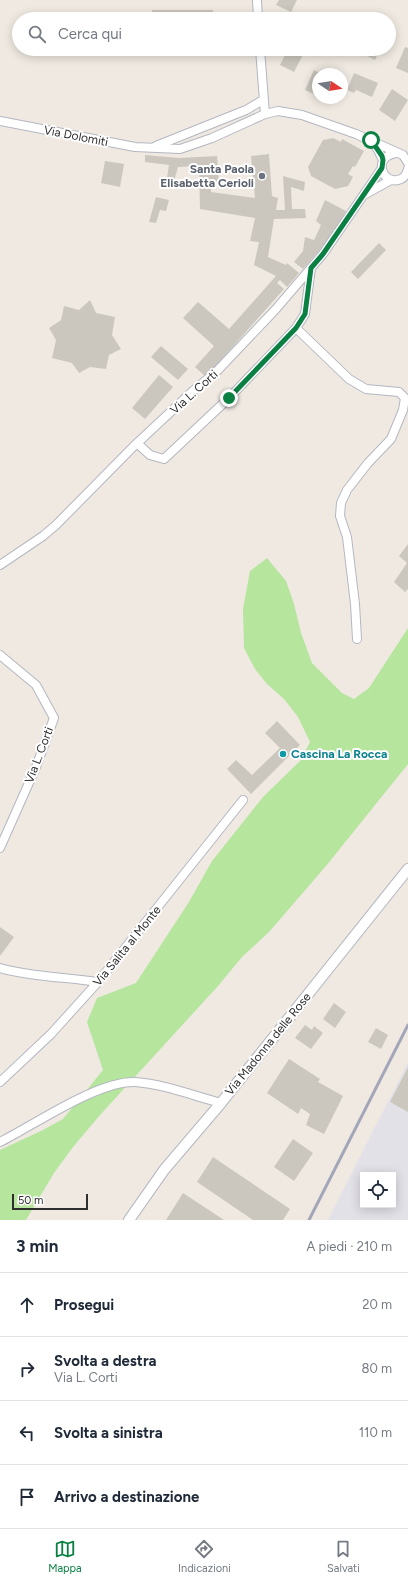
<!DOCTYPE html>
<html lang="it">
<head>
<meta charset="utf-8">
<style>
	body { margin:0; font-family:Figtree,sans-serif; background:#f2f2f3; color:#1f2937 }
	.controls { position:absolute; right:12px; bottom:12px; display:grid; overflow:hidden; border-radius:0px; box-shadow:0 2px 10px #0003 }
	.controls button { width:36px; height:36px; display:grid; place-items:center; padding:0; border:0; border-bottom:1px solid #e0e1e3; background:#fff; color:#1f2937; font:20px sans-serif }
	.compass { position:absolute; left:312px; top:68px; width:36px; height:36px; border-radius:50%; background:#fff; box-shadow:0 2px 10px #0003; rotate:102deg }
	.scale { position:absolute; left:12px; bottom:10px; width:76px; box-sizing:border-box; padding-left:4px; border:2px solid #2e2e2e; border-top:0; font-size:11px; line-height:14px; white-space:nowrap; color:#2e2e2e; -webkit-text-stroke:3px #fff; paint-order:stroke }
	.stop { position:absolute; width:12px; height:12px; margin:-9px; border:3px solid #0b8043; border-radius:50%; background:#fff }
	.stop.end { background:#0b8043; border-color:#fff; box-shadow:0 1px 4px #0008 }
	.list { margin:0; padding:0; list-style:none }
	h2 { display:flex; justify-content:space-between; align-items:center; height:52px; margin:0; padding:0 16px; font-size:17px }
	h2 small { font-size:13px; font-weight:400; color:#747a83 }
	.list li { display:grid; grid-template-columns:26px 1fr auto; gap:12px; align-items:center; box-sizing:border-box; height:64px; padding:0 16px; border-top:1px solid #e0e1e3 }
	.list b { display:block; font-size:15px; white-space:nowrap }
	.list p { margin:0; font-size:13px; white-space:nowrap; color:#747a83 }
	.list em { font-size:13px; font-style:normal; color:#747a83 }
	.icon { flex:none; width:22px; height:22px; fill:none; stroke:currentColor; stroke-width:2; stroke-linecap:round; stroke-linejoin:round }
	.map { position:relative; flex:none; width:408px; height:1220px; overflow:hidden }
	.search { position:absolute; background:#fff; box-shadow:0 2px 10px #0003; left:12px; right:12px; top:12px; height:44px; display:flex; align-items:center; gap:10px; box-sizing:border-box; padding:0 14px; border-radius:22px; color:#747a83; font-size:15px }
	.sheet { height:308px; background:#fff }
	nav { display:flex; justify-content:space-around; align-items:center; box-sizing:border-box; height:56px; border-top:1px solid #e0e1e3; background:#fff; font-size:11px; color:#747a83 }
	nav a { display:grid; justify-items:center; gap:2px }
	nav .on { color:#0b8043 }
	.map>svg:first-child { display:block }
	.industrial { fill:#e3e1e8; fill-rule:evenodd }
	.green { fill:#b6e59e }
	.building { fill:#cbc7bf }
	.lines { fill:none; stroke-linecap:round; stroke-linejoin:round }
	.minor-casing { stroke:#b4b7c1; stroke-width:10 }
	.tertiary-casing { stroke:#b4b7c1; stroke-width:12 }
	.minor { stroke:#fff; stroke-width:8 }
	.tertiary { stroke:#fff; stroke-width:10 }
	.rail { stroke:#a3a6b8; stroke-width:3 }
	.route { stroke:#0b8043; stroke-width:5 }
	.worship-dot { fill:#6b7280; stroke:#fff; stroke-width:1.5 }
	.culture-dot { fill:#0f9aa8; stroke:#fff; stroke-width:1.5 }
	.labels { text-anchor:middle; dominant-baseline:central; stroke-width:4; stroke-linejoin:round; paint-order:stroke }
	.street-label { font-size:12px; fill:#2e2e2e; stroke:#fff }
	.worship-label { font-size:12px; font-weight:bold; fill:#5b616d; stroke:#fff; text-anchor:end }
	.culture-label { font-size:12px; font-weight:bold; fill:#0d838f; stroke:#fff; text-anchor:start }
</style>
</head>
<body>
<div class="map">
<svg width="408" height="1220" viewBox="0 0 408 1220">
	<rect width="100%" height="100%" fill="#efe9e1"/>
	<path class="industrial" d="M 408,1062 L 408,1220 L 328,1220 ZM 363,1175 L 393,1175 L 393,1205 L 363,1205 Z"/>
	<path class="green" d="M 267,558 L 286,581 L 294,604 L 301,633 L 312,663 L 342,693 L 354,699 L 369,688 L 408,628 L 408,764 L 326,866 L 269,932 L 242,957 L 218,986 L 100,1115 L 73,1147 L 54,1173 L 26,1220 L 0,1220 L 0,1150 L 43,1130 L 63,1119 L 103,1070 L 87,1022 L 97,998 L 136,983 L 189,902 L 212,861 L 263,797 L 301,760 L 310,742 L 298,717 L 284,699 L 267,684 L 255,669 L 244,648 L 243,609 L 250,571 Z"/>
	<path class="building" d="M 279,0 L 297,0 L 291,12 L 276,5 Z
		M 152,10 L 213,10 L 213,19 L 152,19 Z
		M 405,47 L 408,48 L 408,73 L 396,68 Z
		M 288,49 L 306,49 L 294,72 L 280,65 Z
		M 352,49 L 380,49 L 375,60 Z
		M 314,70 L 321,74 L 318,74 L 318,96 L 305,90 Z
		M 354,73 L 378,83 L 372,97 L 356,90 L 354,93 L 347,90 Z
		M 392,89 L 408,100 L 395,121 L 379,110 Z
		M 333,138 L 341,142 L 342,139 L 364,151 L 355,167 L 353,166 L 348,174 L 353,177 L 348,186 L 335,189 L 311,176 L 308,167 L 323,140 Z
		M 269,154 L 272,196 L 278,198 L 276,210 L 285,210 L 283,176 L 305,182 L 304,191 L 291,187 L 292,209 L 305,209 L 306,218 L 274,219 L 268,257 L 286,265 L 287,263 L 299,273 L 287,287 L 280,280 L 277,283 L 284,289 L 206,377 L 195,367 L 214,346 L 183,318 L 198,302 L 229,329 L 276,276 L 254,265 L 259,242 L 250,241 L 255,218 L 200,209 L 199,166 L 178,167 L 173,185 L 166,184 L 169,165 L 145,162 L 145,155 L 179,158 L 217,156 L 219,184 L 211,185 L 211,192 L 255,198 L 251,156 Z
		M 105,161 L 124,164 L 120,187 L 101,183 Z
		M 156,197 L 169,200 L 166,211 L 160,210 L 156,223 L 149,222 Z
		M 325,200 L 346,211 L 335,233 L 303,269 L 294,262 L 303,251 L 305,237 L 314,240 L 321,225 L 316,221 Z
		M 379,243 L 386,250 L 358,279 L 351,272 Z
		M 90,300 L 96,313 L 115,317 L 112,335 L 121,349 L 109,355 L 106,369 L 90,367 L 79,373 L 72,363 L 52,358 L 56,340 L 49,328 L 61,320 L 64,306 L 79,310 Z
		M 161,346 L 188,369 L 178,380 L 151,357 Z
		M 159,375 L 173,387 L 145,419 L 132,408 Z
		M 408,544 L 408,589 L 405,592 L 394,582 L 407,563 L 399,556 Z
		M 277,721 L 300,745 L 251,794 L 227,769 L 236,760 L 252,775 L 280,748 L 265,733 Z
		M 0,927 L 14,937 L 0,956 Z
		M 334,1003 L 346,1012 L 335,1028 L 323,1019 Z
		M 305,1025 L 312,1030 L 314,1026 L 323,1033 L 311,1049 L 295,1038 Z
		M 376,1028 L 388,1035 L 381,1049 L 368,1042 Z
		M 289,1059 L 320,1079 L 318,1082 L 343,1096 L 324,1134 L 306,1125 L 310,1114 L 301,1108 L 298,1114 L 267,1093 Z
		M 408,1067 L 408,1112 L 390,1102 Z
		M 293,1139 L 313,1153 L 294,1181 L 274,1167 Z
		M 213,1157 L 290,1209 L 283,1220 L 253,1220 L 197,1182 Z
		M 183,1193 L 224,1220 L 166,1220 Z"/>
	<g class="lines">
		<defs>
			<path id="minor" d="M 257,0 L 258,19
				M 260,49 L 265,114
				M 0,121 L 135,147 L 180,149 L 212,138 L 265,114 L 278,111 L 302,115 L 356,134 L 403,155 L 408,163
				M 371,140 L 378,150 L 383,160
				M 156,146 L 246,110 L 263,100
				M 396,153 C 371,157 383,187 401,179 C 405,177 407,173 408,169
				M 364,195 L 391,180
				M 296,328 L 349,379 L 366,389 L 399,392 L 405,398 L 403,410 L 391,439 L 368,463 L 347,490 L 341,503 L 340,516 L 347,537 L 355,604 L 357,639
				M 138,444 L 150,455 L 164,459 L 229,398 L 296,328 L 305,314 L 311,268
				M 0,565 L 43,536 L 56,525 L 133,447 L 194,390 L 217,371 L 275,310 L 323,254 L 382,168
				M 0,655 L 36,685 L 54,718 L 36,767 L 0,848
				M 0,968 C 32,977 66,977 98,982
				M 0,1082 L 51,1034 L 98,982 L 243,800
				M 0,1142 C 36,1124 97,1081 135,1082 C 164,1084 194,1096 221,1103"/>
			<path id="tertiary" d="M 129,1220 L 164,1170 L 221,1103 L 408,869"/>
		</defs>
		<use href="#minor" class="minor-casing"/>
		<use href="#tertiary" class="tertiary-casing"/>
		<use href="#minor" class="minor"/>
		<use href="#tertiary" class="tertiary"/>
		<path class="rail" d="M 309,1220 L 408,1025"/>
	</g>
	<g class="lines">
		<path class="route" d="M 229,398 L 296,328 L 305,314 L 311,268 L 323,254 L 382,168 L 383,160 L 382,156 L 371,140"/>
	</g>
	<circle class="worship-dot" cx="262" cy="176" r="4"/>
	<circle class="culture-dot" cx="283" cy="754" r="4"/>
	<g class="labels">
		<g class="street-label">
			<text transform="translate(76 136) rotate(11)">Via Dolomiti</text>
			<text transform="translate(194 392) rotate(-42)">Via L. Corti</text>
			<text transform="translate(39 755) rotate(-69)">Via L. Corti</text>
			<text transform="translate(127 946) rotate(-51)">Via Salita al Monte</text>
			<text transform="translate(268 1044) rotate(-51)">Via Madonna delle Rose</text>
		</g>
		<g class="worship-label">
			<text x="254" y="169">Santa Paola<tspan x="254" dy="14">Elisabetta Cerioli</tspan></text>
		</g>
		<g class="culture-label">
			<text x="291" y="754">Cascina La Rocca</text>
		</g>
	</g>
</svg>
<div class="controls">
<button><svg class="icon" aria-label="locate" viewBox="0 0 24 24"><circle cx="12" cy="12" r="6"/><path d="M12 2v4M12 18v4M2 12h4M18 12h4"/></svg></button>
</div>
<svg class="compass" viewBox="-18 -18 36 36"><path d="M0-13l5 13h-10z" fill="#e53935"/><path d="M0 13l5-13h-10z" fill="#747a83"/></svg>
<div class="scale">50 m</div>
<div class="stop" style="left:371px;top:140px"></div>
<div class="stop end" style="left:229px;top:398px"></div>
<div class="search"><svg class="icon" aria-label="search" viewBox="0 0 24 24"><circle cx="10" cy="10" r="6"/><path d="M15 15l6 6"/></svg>Cerca qui</div>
</div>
<section class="sheet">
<h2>3 min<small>A piedi · 210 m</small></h2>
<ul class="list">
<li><svg class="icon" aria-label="ahead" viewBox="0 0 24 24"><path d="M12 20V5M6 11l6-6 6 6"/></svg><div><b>Prosegui</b></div><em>20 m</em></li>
<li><svg class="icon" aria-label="right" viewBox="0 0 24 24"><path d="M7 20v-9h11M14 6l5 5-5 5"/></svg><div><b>Svolta a destra</b><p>Via L. Corti</p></div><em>80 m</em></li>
<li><svg class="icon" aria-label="left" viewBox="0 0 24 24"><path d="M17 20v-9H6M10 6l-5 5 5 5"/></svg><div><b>Svolta a sinistra</b></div><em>110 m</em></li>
<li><svg class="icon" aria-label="arrive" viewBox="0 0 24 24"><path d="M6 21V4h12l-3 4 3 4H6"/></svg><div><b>Arrivo a destinazione</b></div></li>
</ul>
</section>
<nav>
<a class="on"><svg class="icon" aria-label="map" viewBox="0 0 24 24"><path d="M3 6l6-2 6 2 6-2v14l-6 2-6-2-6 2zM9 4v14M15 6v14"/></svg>Mappa</a>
<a><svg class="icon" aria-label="directions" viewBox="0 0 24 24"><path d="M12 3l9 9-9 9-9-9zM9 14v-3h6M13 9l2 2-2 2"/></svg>Indicazioni</a>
<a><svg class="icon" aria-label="saved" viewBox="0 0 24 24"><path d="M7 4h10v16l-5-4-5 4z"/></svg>Salvati</a>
</nav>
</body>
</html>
